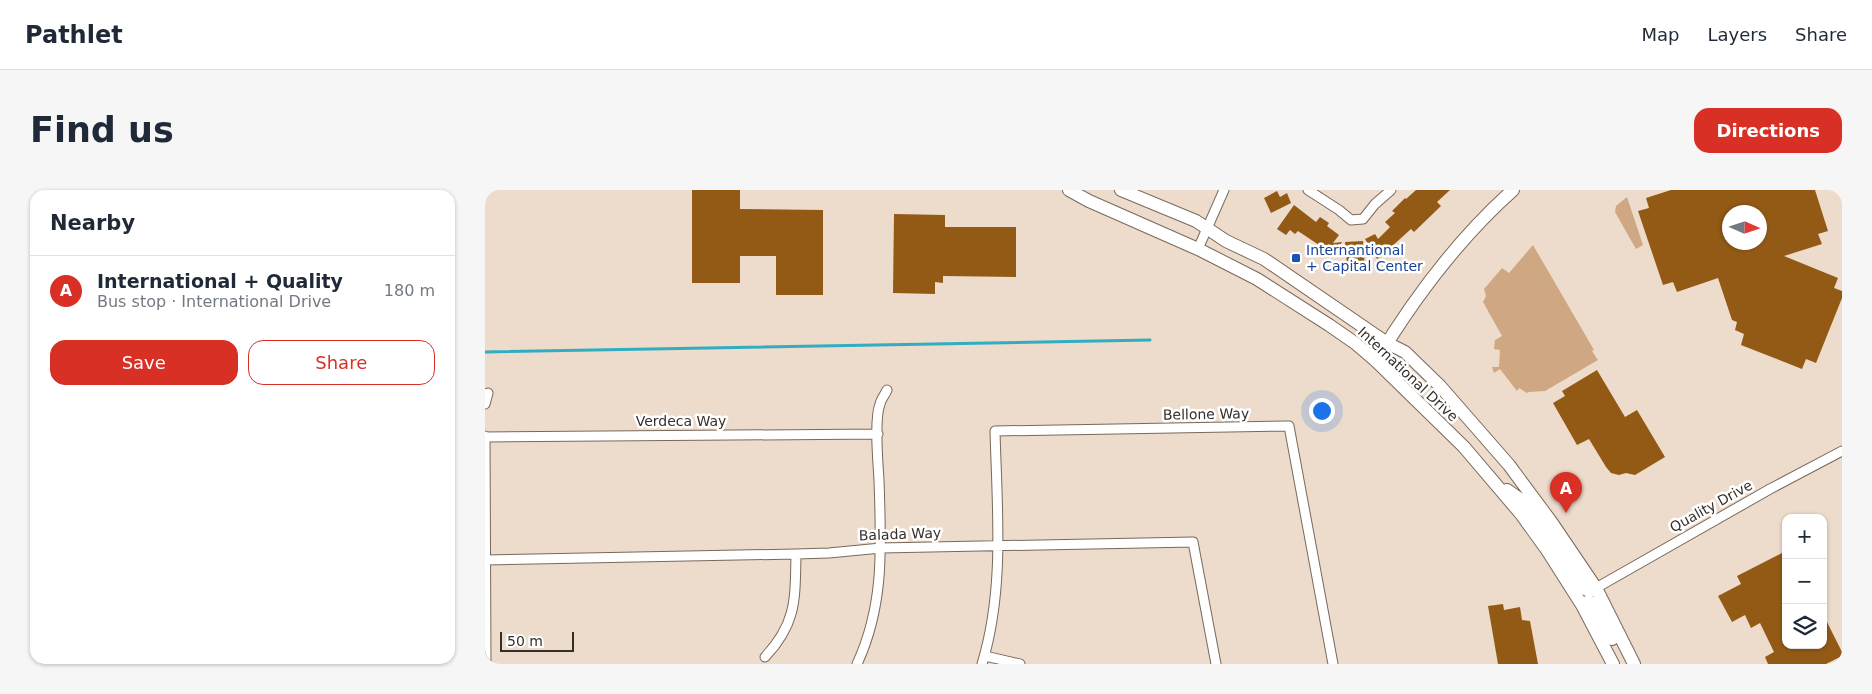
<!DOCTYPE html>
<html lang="en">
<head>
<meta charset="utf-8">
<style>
	body { margin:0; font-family:"DejaVu Sans",sans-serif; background:#f6f6f7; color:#1f2937 }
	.controls { position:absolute; right:15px; bottom:15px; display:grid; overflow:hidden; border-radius:10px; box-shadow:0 1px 4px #0004 }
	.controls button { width:45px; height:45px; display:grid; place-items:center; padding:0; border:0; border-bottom:1px solid #e0e1e3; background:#fff; color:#1f2937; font:25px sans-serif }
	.compass { position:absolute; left:1237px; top:15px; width:45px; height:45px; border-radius:50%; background:#fff; box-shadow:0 1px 4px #0004; rotate:93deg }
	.scale { position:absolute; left:15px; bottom:12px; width:74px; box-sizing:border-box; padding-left:5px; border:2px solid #362f29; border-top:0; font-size:14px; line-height:18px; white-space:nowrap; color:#362f29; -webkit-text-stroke:4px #fff; paint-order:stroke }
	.you { position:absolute; left:836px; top:220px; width:18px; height:18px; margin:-12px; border:4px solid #fff; border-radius:50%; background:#1a73e8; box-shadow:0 0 0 8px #1a73e833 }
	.badge { display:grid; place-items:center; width:32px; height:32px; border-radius:50%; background:#d93025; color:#fff; font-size:16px; font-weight:700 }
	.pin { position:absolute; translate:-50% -41px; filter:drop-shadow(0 1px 2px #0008) }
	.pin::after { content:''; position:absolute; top:26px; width:18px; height:15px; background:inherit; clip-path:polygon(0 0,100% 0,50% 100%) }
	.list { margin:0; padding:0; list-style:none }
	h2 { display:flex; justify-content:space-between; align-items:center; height:65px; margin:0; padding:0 20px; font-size:21px }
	h2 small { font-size:16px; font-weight:400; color:#747a83 }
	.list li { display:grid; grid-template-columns:32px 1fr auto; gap:15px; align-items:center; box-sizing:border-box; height:70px; padding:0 20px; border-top:1px solid #e0e1e3 }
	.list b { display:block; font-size:19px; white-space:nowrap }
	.list p { margin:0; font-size:16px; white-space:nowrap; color:#747a83 }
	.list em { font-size:16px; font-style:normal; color:#747a83 }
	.actions { display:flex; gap:10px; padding:15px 20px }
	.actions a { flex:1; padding:11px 0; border:1px solid #d93025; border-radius:15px; text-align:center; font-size:18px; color:#d93025 }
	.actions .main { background:#d93025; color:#fff }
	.icon { flex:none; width:28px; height:28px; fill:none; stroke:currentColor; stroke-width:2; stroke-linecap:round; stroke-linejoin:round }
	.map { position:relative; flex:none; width:1357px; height:474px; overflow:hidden; border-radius:15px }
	header { display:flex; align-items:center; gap:30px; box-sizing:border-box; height:70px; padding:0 25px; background:#fff; border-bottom:1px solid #e0e1e3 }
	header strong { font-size:24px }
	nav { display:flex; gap:28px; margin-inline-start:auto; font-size:18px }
	.intro { display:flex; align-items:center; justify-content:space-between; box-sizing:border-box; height:120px; padding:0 30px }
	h1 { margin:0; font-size:35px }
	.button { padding:12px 22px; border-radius:15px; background:#d93025; color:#fff; font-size:18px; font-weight:700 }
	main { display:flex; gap:30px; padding:0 30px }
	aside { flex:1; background:#fff; border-radius:15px; box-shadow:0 1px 4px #0004 }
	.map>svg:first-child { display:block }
	.green { fill:#cfa883 }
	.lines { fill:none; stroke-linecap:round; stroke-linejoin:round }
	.stream { stroke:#31adc2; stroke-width:3 }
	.building { fill:#935a16; fill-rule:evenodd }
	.street-casing { stroke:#79695b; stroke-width:11 }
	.secondary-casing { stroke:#79695b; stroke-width:14 }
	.street { stroke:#fff; stroke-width:9 }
	.secondary { stroke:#fff; stroke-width:12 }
	.transit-dot { fill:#1a4fb4; stroke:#fff; stroke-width:2 }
	.labels { text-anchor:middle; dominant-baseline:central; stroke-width:5; stroke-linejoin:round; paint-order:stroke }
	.transit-label { font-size:14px; fill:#164399; stroke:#fff; text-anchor:start }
	.street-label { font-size:14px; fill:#362f29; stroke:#fff }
</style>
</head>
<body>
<header>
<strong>Pathlet</strong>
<nav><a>Map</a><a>Layers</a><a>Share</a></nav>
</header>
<div class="intro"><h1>Find us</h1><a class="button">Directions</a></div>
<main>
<aside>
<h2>Nearby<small></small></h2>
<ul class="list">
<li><span class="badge">A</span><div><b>International + Quality</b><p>Bus stop · International Drive</p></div><em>180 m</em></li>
</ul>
<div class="actions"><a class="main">Save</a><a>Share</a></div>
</aside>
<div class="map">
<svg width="1357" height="474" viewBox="0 0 1357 474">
	<rect width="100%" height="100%" fill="#eddbcb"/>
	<path class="green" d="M 1142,7 L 1158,55 L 1151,59 L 1130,22 L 1131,16 Z
		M 1048,55 L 1109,160 L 1107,161 L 1113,170 L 1060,201 L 1044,202 L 1042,203 L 1034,198 L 1032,201 L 1015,179 L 1009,183 L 1007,177 L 1014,177 L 1015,160 L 1009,159 L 1010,150 L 1017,146 L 998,112 L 1001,106 L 999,99 L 1017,78 L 1024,83 Z"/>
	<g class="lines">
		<path class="stream" d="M 0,162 L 665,150"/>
	</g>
	<path class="building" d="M 207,0 L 255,0 L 255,19 L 338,20 L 338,105 L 291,105 L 291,66 L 255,66 L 255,93 L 207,93 Z
		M 931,0 L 965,0 L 952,12 L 956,16 L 929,42 L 926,39 L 905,58 L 907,61 L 892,69 L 880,49 L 890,44 L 893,49 L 905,37 L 900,32 L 910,23 L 907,21 L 920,8 L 921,9 Z
		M 1186,0 L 1330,0 L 1343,41 L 1333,44 L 1337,54 L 1299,66 L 1353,88 L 1349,98 L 1357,101 L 1357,108 L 1331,173 L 1321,169 L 1317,179 L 1256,155 L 1259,144 L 1250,140 L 1252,132 L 1247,130 L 1233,88 L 1192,102 L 1188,92 L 1178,95 L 1153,21 L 1164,18 L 1161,8 ZM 1244,22 L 1274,22 L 1274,52 L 1244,52 Z
		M 792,1 L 795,7 L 802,3 L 806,13 L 786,23 L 779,8 Z
		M 809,15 L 831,32 L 835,27 L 844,33 L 842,36 L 854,45 L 848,53 L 857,52 L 847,67 L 832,57 L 834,55 L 813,41 L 810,44 L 805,40 L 801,45 L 792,39 Z
		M 409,24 L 460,25 L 460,37 L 531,37 L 531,87 L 458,86 L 458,93 L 450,92 L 450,104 L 408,103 Z
		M 878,51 L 880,80 L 868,81 L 867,75 L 862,75 L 860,52 Z
		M 1112,180 L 1140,227 L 1152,220 L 1180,267 L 1150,285 L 1141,283 L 1134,285 L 1126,283 L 1121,277 L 1104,249 L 1092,255 L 1068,213 L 1080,206 L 1077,201 Z
		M 1301,361 L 1301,455 L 1338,455 L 1338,424 L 1357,462 L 1357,466 L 1341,474 L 1283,474 L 1280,467 L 1289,462 L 1275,433 L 1266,438 L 1260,425 L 1247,432 L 1233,406 L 1256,394 L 1252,386 Z
		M 1018,414 L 1019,420 L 1035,417 L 1037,430 L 1045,431 L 1053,474 L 1013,474 L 1003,416 Z"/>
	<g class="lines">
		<defs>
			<path id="street" d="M 823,0 L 854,20 L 866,30 L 878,29 L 890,14 L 906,0
				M 713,59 L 739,0
				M 0,214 L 3,203
				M 0,246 L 1,474
				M 0,247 L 393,244
				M 0,370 L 311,364 L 344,363 L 396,358 L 708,352 L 731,474
				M 1111,398 L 1285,299 L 1357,261
				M 500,466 L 535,474
				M 280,467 C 312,433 310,409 311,364
				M 372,474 C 400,414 396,355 394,290 C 393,273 389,229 395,214 C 396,209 400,205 402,200
				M 497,474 C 520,399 512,318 510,241 L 804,236 L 848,474"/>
			<path id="secondary" d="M 584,0 L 604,11 L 713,59 L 772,89 L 844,135 L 870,153 L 891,171 L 979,257 L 1036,324 L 1062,360 L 1097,415 L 1128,474
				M 636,0 L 711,31 L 741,51 L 779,69 L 902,153 L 920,162 L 955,196 L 1024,275 L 1067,333 L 1111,398 L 1149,474
				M 891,171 C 929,108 973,49 1028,0
				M 1022,300 L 1042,314 L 1098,398 L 1104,401 L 1111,398
				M 1097,415 L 1104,411 L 1108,414 L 1127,449"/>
		</defs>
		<use href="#street" class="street-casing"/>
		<use href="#secondary" class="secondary-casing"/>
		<use href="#street" class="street"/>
		<use href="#secondary" class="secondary"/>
	</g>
	<rect class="transit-dot" x="806" y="63" width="10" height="10" rx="2.5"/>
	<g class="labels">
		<g class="transit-label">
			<text x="821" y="60">Internantional<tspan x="821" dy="16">+ Capital Center</tspan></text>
		</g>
		<g class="street-label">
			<text transform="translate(923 184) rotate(43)">International Drive</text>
			<text transform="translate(721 224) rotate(-1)">Bellone Way</text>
			<text x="196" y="231">Verdeca Way</text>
			<text transform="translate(1226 316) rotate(-29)">Quality Drive</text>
			<text transform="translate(415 344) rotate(-2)">Balada Way</text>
		</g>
	</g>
</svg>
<div class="controls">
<button>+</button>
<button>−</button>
<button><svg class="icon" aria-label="layers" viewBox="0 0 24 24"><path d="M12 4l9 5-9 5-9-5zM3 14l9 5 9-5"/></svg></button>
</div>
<svg class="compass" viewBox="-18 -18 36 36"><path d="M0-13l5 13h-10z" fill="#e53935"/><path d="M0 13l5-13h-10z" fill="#747a83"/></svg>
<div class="scale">50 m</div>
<div class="you"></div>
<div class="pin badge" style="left:1081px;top:323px">A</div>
</div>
</main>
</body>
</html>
